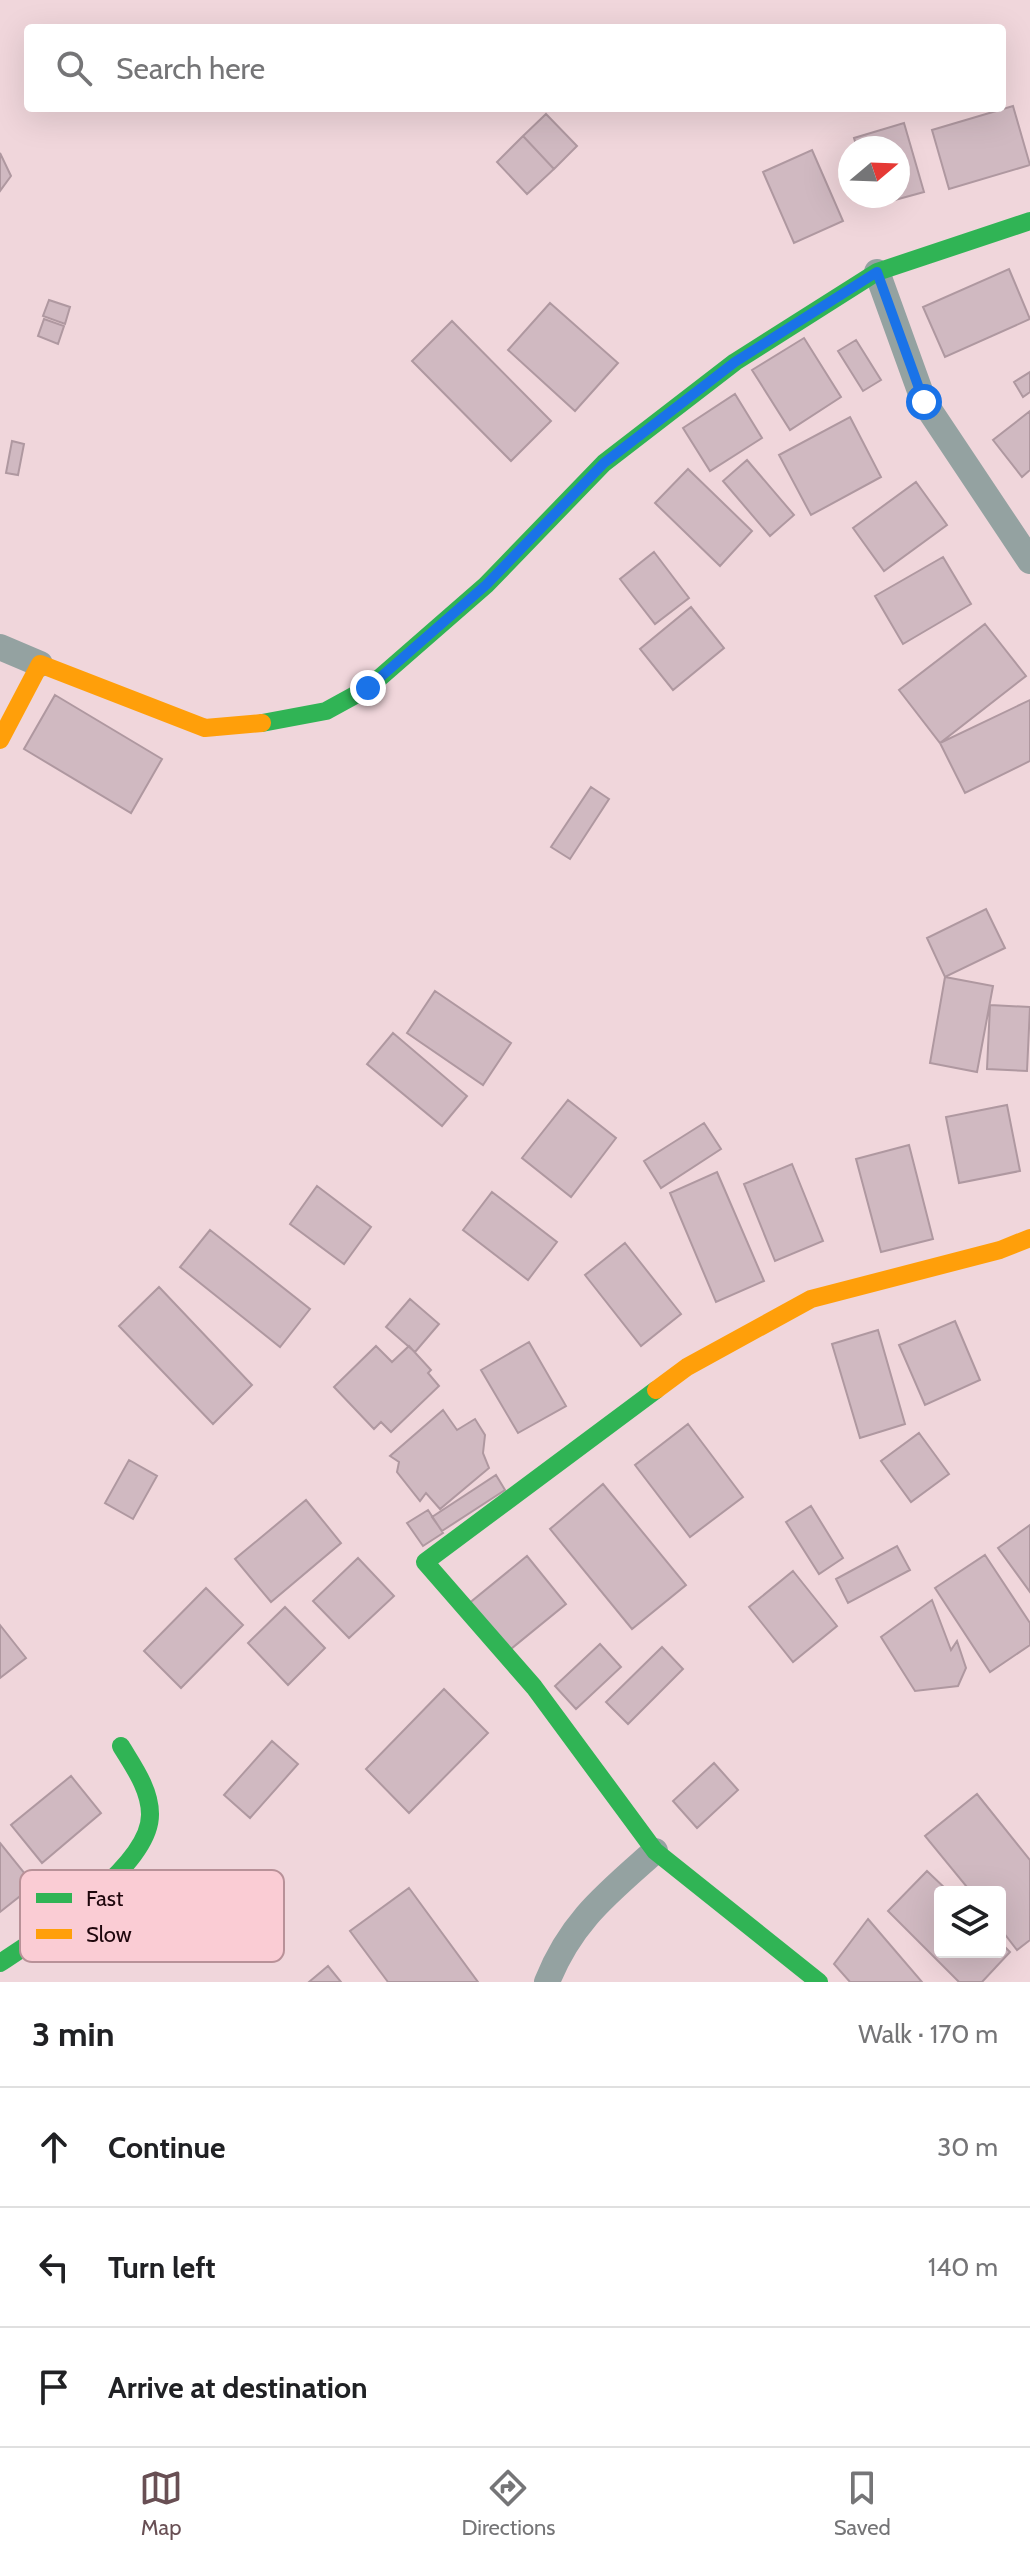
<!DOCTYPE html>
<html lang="en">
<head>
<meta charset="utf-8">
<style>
	body { margin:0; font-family:Cabin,sans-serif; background:#f2f2f2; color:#202124 }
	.controls { position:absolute; right:24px; bottom:24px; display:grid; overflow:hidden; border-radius:8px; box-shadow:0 8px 32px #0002 }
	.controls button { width:72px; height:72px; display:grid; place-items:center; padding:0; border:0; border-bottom:2px solid #e0e0e0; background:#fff; color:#202124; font:40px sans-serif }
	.compass { position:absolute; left:838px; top:136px; width:72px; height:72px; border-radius:50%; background:#fff; box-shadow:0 8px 32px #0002; rotate:71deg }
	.stop { position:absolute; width:24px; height:24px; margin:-18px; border:6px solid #1a73e8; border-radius:50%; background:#fff }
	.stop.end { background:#1a73e8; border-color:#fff; box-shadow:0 2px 8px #0008 }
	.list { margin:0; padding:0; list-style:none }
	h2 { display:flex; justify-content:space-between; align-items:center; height:104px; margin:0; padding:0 32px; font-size:34px }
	h2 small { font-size:26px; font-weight:400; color:#757577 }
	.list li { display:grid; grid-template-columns:52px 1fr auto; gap:24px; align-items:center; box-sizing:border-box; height:120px; padding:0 32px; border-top:2px solid #e0e0e0 }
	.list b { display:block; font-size:30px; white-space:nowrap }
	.list em { font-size:26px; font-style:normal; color:#757577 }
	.icon { flex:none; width:44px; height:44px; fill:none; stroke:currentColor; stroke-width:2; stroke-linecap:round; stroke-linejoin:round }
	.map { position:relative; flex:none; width:1030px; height:1982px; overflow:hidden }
	.search { position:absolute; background:#fff; box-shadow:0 8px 32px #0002; left:24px; right:24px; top:24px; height:88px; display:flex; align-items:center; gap:20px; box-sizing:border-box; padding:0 28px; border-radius:8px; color:#757577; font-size:30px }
	.sheet { height:464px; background:#fff }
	nav { display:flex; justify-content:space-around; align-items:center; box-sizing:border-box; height:112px; border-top:2px solid #e0e0e0; background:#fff; font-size:22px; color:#757577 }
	nav a { display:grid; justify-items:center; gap:4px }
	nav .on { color:#684f54 }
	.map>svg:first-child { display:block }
	.building { fill:#d0b9c1; stroke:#af98a0; stroke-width:2 }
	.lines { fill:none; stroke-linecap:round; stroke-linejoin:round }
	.street { stroke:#94a2a1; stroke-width:26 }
	.fast { stroke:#30b455; stroke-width:18 }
	.slow { stroke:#ff9f0a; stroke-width:18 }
	.route { stroke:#1a73e8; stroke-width:10 }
	.key { fill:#faccd4; stroke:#b89198; stroke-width:2 }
	.key-label { font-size:22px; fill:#1e060c }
</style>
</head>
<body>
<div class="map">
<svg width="1030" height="1982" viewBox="0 0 1030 1982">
	<rect width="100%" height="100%" fill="#f0d6db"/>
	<path class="building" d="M 1013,106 L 1030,165 L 949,189 L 932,130 Z
		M 546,114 L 577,146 L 554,169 L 523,136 Z
		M 904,123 L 924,192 L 873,206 L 870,196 L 898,196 L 898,148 L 857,148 L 854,138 Z
		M 523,136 L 554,169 L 527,194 L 497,162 Z
		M 812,150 L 843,221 L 794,243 L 763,172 Z
		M 0,153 L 11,176 L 0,191 Z
		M 1009,269 L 1030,319 L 945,357 L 923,307 Z
		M 49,300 L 70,307 L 65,324 L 43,316 Z
		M 550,303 L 618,363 L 575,411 L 508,350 Z
		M 44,319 L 64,326 L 58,344 L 38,336 Z
		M 452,321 L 551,421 L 511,461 L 412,361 Z
		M 804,338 L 841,397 L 790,430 L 752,370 Z
		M 856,340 L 881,380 L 863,391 L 838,351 Z
		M 1030,372 L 1030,392 L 1023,397 L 1014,382 Z
		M 735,394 L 762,438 L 710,471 L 683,428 Z
		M 1030,411 L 1030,470 L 1022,477 L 993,440 Z
		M 850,417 L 881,477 L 811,515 L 779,455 Z
		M 12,441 L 24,444 L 18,475 L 6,473 Z
		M 747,460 L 794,515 L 770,536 L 723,481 Z
		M 688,469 L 752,531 L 720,566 L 655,503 Z
		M 916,482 L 947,525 L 884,571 L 853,528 Z
		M 654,552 L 689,598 L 655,624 L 620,579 Z
		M 943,557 L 971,604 L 903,644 L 875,596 Z
		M 691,607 L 724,648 L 673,690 L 640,649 Z
		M 985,624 L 1026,676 L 940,743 L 899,690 Z
		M 55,695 L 162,759 L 131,813 L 24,749 Z
		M 1030,700 L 1030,761 L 965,793 L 940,743 Z
		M 591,787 L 609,799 L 570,859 L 551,847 Z
		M 986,909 L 1005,948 L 945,977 L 927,938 Z
		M 945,977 L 993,986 L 977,1072 L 930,1063 Z
		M 435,991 L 511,1043 L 483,1085 L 407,1033 Z
		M 990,1005 L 1030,1007 L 1027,1071 L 987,1069 Z
		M 393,1033 L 467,1096 L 442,1126 L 367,1064 Z
		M 568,1100 L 616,1138 L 571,1197 L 522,1158 Z
		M 1007,1105 L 1020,1171 L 959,1183 L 946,1117 Z
		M 704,1123 L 721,1149 L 661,1188 L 644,1161 Z
		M 909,1145 L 933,1239 L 881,1252 L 856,1159 Z
		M 792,1164 L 823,1241 L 775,1261 L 744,1184 Z
		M 717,1172 L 764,1281 L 716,1302 L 670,1193 Z
		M 317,1186 L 371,1227 L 344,1264 L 290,1224 Z
		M 492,1192 L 557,1242 L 528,1280 L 463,1230 Z
		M 210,1230 L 310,1309 L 280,1347 L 180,1267 Z
		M 625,1243 L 681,1314 L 641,1346 L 585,1275 Z
		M 159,1287 L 252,1385 L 213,1424 L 119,1326 Z
		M 410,1299 L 439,1324 L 415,1352 L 386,1327 Z
		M 955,1321 L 980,1380 L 925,1405 L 899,1345 Z
		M 878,1330 L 905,1424 L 860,1438 L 832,1344 Z
		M 529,1342 L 566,1406 L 518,1433 L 481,1370 Z
		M 376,1346 L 392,1362 L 409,1346 L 431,1370 L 428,1373 L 439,1386 L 391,1432 L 381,1422 L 374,1429 L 334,1387 Z
		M 443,1410 L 457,1430 L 475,1419 L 485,1435 L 483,1453 L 489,1468 L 440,1509 L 426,1493 L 420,1501 L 397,1472 L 399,1462 L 390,1456 Z
		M 688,1424 L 743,1497 L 690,1537 L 635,1465 Z
		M 919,1433 L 949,1474 L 911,1502 L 881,1461 Z
		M 129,1460 L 157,1476 L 133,1519 L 105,1503 Z
		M 496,1475 L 505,1490 L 442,1531 L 432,1517 Z
		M 603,1484 L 686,1585 L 632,1629 L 550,1529 Z
		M 306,1500 L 341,1543 L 271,1602 L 235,1559 Z
		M 811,1506 L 843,1558 L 819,1574 L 786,1522 Z
		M 428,1510 L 443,1533 L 423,1546 L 407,1523 Z
		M 1030,1525 L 1030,1592 L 998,1548 Z
		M 897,1546 L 910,1570 L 848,1603 L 836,1579 Z
		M 985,1555 L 1030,1623 L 1030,1645 L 990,1672 L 935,1588 Z
		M 527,1556 L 566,1604 L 506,1653 L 467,1605 Z
		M 358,1558 L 394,1596 L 349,1638 L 313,1601 Z
		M 793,1571 L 837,1626 L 793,1662 L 749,1607 Z
		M 206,1588 L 243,1625 L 181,1688 L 144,1651 Z
		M 932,1600 L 951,1650 L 957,1641 L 966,1668 L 958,1686 L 915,1691 L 881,1637 Z
		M 285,1607 L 325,1648 L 288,1685 L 248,1643 Z
		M 0,1625 L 26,1658 L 0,1678 Z
		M 600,1644 L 621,1667 L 576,1709 L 555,1686 Z
		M 662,1647 L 683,1669 L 628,1724 L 606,1702 Z
		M 444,1689 L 488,1733 L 409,1813 L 366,1769 Z
		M 272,1741 L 298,1764 L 250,1818 L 224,1795 Z
		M 714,1763 L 738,1790 L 697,1828 L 673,1801 Z
		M 71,1776 L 101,1813 L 42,1863 L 11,1825 Z
		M 977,1794 L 1030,1860 L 1030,1940 L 1017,1950 L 1000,1928 L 1000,1892 L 971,1892 L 925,1836 Z
		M 0,1843 L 34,1885 L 0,1912 Z
		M 927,1871 L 949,1892 L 940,1892 L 940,1952 L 1000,1952 L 1000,1942 L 1010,1952 L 982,1982 L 959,1982 L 888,1911 Z
		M 409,1888 L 478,1982 L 388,1982 L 350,1931 Z
		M 868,1919 L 922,1982 L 850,1982 L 834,1964 Z
		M 328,1966 L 341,1982 L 309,1982 Z"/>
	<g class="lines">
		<path class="street" d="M 877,272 L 924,402 L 1030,561
			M 0,647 L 40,664
			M 547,1982 C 571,1921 608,1893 655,1851"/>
		<path class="fast" d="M 262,723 L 326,711 L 368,688 L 486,585 L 604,463 L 735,362 L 877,272 L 1030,221
			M 656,1390 L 425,1562 L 534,1687 L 655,1851 L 819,1982
			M 0,1963 C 41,1936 151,1867 150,1814 C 150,1789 133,1766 121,1746"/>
		<path class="slow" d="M 0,740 L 40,664 L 205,728 L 262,723
			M 656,1390 L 687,1367 L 811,1299 L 1000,1250 L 1030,1238"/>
	</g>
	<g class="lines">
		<path class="route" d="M 368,688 L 486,585 L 604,463 L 735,362 L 877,272 L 924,402"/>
	</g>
	<rect x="20" y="1870" width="264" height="92" rx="12" class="key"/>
	<rect x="36" y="1893" width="36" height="10" fill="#30b455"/>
	<rect x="36" y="1929" width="36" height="10" fill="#ff9f0a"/>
	<g class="key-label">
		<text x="86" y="1906">Fast</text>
		<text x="86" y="1942">Slow</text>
	</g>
</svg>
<div class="controls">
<button><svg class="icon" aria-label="layers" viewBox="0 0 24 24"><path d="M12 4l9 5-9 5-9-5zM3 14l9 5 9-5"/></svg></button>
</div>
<svg class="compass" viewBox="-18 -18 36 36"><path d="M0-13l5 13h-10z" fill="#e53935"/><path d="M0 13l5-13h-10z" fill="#757577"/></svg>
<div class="stop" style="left:924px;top:402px"></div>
<div class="stop end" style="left:368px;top:688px"></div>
<div class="search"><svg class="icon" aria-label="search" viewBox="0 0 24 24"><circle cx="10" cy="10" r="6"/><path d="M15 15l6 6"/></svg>Search here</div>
</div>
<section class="sheet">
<h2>3 min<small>Walk · 170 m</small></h2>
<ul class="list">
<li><svg class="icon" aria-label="ahead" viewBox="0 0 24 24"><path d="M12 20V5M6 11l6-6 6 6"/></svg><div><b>Continue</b></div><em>30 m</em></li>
<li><svg class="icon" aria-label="left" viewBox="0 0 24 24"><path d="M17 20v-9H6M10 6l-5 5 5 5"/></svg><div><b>Turn left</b></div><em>140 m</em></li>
<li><svg class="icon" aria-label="arrive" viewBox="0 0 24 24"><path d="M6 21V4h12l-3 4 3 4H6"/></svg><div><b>Arrive at destination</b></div></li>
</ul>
</section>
<nav>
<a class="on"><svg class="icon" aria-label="map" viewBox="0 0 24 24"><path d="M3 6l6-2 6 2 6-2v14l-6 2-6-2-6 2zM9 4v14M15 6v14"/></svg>Map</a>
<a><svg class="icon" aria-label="directions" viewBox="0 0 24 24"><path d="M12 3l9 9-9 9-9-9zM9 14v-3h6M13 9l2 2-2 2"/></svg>Directions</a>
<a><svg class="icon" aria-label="saved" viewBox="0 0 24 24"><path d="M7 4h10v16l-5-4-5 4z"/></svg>Saved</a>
</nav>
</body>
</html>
